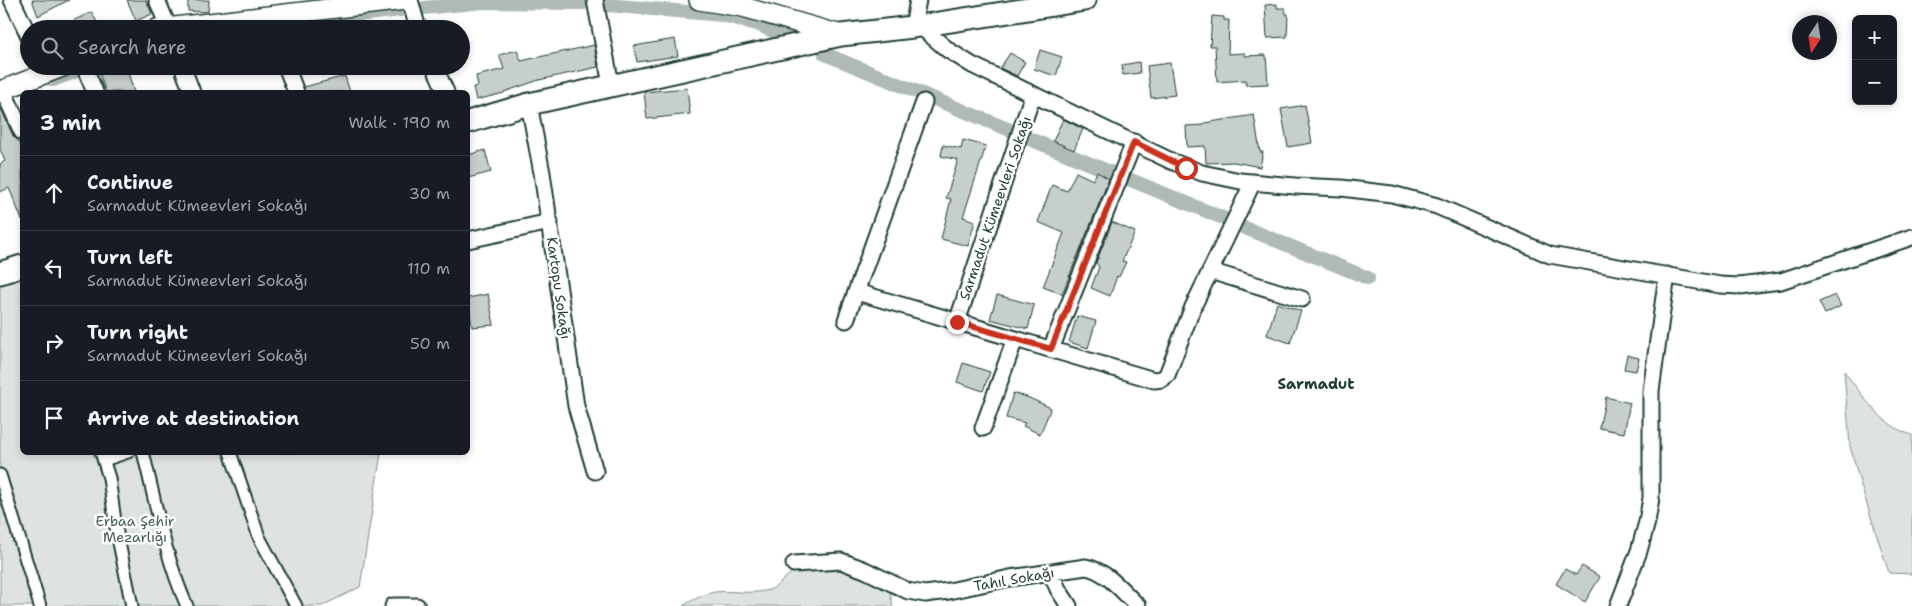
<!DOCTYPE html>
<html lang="en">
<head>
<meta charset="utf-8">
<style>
	body { margin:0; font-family:"Shantell Sans",sans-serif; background:#20242c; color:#f1f3f6 }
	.controls { position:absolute; right:15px; top:15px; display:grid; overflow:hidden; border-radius:8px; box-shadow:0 2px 8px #0003 }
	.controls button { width:45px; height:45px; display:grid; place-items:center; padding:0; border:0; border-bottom:1px solid #363941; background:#171b24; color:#f1f3f6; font:25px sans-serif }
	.compass { position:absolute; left:1792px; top:15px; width:45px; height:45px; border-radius:50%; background:#171b24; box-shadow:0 2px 8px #0003; rotate:192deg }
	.stop { position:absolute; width:15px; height:15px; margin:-11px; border:4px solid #c8321e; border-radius:50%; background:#fff }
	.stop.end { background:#c8321e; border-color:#fff; box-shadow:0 1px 5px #0008 }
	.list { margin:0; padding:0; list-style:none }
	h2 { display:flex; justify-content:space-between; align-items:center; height:65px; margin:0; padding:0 20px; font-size:21px }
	h2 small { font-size:16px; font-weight:400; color:#9ea1a6 }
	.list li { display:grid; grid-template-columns:32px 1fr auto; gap:15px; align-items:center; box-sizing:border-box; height:75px; padding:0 20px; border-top:1px solid #363941 }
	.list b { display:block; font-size:19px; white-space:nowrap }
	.list p { margin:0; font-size:16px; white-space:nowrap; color:#9ea1a6 }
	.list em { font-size:16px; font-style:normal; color:#9ea1a6 }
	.icon { flex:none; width:28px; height:28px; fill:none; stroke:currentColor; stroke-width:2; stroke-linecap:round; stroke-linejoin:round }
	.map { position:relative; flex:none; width:1912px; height:606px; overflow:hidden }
	.search { position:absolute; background:#171b24; box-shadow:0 2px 8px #0003; left:20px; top:20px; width:450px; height:55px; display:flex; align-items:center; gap:12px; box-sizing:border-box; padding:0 18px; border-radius:28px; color:#9ea1a6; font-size:19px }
	.panel { position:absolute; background:#171b24; box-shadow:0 2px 8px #0003; left:20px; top:90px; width:450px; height:365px; border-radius:8px }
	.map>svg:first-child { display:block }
	.green { fill:#dee3e2; stroke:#7e908b }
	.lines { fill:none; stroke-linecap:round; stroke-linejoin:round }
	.canal { stroke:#afbab7; stroke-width:14 }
	.building { fill:#c7cfcc; stroke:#1f3d34 }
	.pedestrian-casing { stroke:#1f3d34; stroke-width:15 }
	.minor-casing { stroke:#1f3d34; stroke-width:19 }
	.tertiary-casing { stroke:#1f3d34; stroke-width:22 }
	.secondary-casing { stroke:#1f3d34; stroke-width:25 }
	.pedestrian { stroke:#fff; stroke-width:11 }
	.minor { stroke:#fff; stroke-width:15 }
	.tertiary { stroke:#fff; stroke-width:19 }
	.secondary { stroke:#fff; stroke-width:21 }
	.route { stroke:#c8321e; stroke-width:6 }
	.labels { text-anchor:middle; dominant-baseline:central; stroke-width:5; stroke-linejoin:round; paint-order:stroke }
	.street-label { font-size:14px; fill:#1f3d34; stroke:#fff }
	.park-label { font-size:14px; fill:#455e57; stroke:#fff }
	.neighbourhood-label { font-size:15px; font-weight:bold; fill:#1f3d34; stroke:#fff }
</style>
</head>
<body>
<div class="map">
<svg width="1912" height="606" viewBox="0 0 1912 606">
	<rect width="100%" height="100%" fill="#fff"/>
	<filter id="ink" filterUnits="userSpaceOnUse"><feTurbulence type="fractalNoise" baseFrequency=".02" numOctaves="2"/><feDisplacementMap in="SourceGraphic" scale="10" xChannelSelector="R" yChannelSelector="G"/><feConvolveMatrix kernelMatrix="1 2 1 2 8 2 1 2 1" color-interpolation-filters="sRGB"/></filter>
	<g filter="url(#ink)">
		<path class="green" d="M 22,277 L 22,452 L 381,453 L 360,587 L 322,606 L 0,606 L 0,284 Z
			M 1844,371 C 1864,397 1880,425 1912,435 L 1912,574 L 1889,573 L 1861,486 L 1850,446 Z
			M 835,565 L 889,588 L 893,606 L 683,606 C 692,600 704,594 715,592 C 733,590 750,595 769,590 C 779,587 784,577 793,572 C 805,565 821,566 835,565 Z"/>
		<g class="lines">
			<path class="canal" d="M 607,5 L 722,15 L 757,24 L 790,39
				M 424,8 L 483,2 L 584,3
				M 286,23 L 401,10
				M 825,54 L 1010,130
				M 53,80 L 74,72
				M 1030,139 L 1110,172
				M 1131,180 L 1223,218
				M 1243,227 L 1368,278"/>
		</g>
		<path class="building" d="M 32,0 L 69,0 L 38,16 Z
			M 127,0 L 146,0 L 152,14 L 136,21 Z
			M 188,0 L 209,0 L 208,12 L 188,11 Z
			M 1277,4 L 1277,8 L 1285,8 L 1286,14 L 1288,14 L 1287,37 L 1267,38 L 1265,5 Z
			M 92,12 L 100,29 L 55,29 Z
			M 1212,16 L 1224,17 L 1224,20 L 1229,20 L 1228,54 L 1245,53 L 1245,56 L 1266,55 L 1268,84 L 1246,85 L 1246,80 L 1217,82 L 1215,46 L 1210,46 Z
			M 675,39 L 678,56 L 637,62 L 634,46 Z
			M 594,45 L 598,67 L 539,80 L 504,92 L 504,93 L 476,100 L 473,87 L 478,86 L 476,76 L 504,69 L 499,55 L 517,50 L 521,61 Z
			M 1040,50 L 1062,57 L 1056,76 L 1034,69 Z
			M 1010,53 L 1025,62 L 1017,76 L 1000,68 Z
			M 1139,62 L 1140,73 L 1123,75 L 1122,65 Z
			M 1170,63 L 1175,95 L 1151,98 L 1147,66 Z
			M 110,66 L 126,66 L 134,92 L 106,92 L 98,70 Z
			M 345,76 L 350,92 L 305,92 L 304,87 Z
			M 687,88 L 690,114 L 647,119 L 644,92 Z
			M 1305,105 L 1312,143 L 1288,147 L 1281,109 Z
			M 0,106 L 13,136 L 19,141 L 22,148 L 22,220 L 9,188 L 0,192 L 0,164 L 5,161 L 0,149 Z
			M 1254,115 L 1260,152 L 1263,152 L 1260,167 L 1234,162 L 1206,163 L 1205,146 L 1187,147 L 1186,126 L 1204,125 L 1204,123 Z
			M 1063,119 L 1083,129 L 1074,150 L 1053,141 Z
			M 963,140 L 986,146 L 963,217 L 975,221 L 968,246 L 941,239 L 951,199 L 946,198 L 958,160 L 941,156 L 943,145 L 961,149 Z
			M 485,150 L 491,172 L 468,178 L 468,155 Z
			M 1076,172 L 1093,180 L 1097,172 L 1109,179 L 1062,294 L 1043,287 L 1064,233 L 1038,222 L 1052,185 L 1067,191 Z
			M 1112,222 L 1135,232 L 1122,261 L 1126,262 L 1119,277 L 1117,276 L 1110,296 L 1091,288 L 1099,267 L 1096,263 Z
			M 488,294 L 494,325 L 472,327 L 468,298 Z
			M 997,295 L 1034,305 L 1028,329 L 990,319 Z
			M 1835,295 L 1841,306 L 1825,314 L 1819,302 Z
			M 1277,303 L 1301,311 L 1290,343 L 1267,335 Z
			M 1077,316 L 1096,321 L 1088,348 L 1069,342 Z
			M 1627,355 L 1639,358 L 1636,371 L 1624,369 Z
			M 963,363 L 990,372 L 983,391 L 957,382 Z
			M 1013,393 L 1027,397 L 1051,408 L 1040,434 L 1023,426 L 1025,423 L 1006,418 Z
			M 1606,397 L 1630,403 L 1624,433 L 1599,428 Z
			M 1582,566 L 1600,577 L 1585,602 L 1556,584 L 1565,569 L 1576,575 Z"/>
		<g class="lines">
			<defs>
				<path id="pedestrian" d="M 101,452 L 109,478 L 116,528 L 132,606
					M 143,452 C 156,504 165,557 187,606
					M 230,452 L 259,537 L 296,606
					M 104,460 L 128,452
					M 0,475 L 40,606"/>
				<path id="minor" d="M 12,0 L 29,36
					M 157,0 L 169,29
					M 410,0 L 418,29
					M 595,0 L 611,85
					M 920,26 L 948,50 L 972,65 L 1171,161 L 1202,173 L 1240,181 L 1295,186 L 1341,188 L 1392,194 L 1437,206 L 1550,255 L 1720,285 L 1739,286 L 1781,281 L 1912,237
					M 913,27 L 918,0
					M 84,66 L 95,92
					M 182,66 L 192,92
					M 286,66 L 296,92
					M 434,66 L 446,92
					M 3,90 L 22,132
					M 529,104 L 542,173 L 576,406 L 595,471
					M 468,240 L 550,222
					M 1210,271 L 1302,299
					M 857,292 L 1154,380 L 1162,379 L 1167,375 L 1193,307 L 1253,182
					M 846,320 L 924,102
					M 957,322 L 1033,94
					M 1051,349 L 1134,142
					M 983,428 L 1015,339
					M 794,564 L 841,561 L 865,570 L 908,591 L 925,594 L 949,591 L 1010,578 L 1086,567 C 1107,571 1122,591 1138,606
					M 1051,573 L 1058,589 L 1069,606
					M 393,606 L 417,606
					M 1618,606 L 1639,551 L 1647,522 L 1651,498 L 1651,391 L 1667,275"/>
				<path id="tertiary" d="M 699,0 L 743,7 L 841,35
					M 157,29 L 405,0
					M 0,91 L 65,66"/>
				<path id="secondary" d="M 468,122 L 529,104 L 841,35 L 913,27 L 1085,0
					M 0,273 L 22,266"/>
			</defs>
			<use href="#pedestrian" class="pedestrian-casing"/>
			<use href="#minor" class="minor-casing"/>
			<use href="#tertiary" class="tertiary-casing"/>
			<use href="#secondary" class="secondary-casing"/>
			<use href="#pedestrian" class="pedestrian"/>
			<use href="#minor" class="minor"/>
			<use href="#tertiary" class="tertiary"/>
			<use href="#secondary" class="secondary"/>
		</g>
	</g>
	<g class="lines" filter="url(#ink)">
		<path class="route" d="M 957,322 L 1051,349 L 1134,142 L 1186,168"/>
	</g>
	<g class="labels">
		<g class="street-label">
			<text transform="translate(995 208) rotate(-71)">Sarmadut Kümeevleri Sokağı</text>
			<text transform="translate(559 288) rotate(82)">Kartopu Sokağı</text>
			<text transform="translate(1014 579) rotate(-10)">Tahıl Sokağı</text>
		</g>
		<g class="park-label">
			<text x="135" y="521">Erbaa Şehir<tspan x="135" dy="16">Mezarlığı</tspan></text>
		</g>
		<g class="neighbourhood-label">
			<text x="1316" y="384">Sarmadut</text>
		</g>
	</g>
</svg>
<div class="controls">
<button>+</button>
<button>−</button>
</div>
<svg class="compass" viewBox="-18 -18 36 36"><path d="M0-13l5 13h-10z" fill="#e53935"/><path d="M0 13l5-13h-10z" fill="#9ea1a6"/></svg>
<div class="stop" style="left:1186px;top:168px"></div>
<div class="stop end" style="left:957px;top:322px"></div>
<div class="search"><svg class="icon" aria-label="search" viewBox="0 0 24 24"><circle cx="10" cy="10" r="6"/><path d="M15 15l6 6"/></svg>Search here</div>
<section class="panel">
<h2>3 min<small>Walk · 190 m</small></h2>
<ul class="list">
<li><svg class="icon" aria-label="ahead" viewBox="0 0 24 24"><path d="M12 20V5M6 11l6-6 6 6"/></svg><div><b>Continue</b><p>Sarmadut Kümeevleri Sokağı</p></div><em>30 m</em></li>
<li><svg class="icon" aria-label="left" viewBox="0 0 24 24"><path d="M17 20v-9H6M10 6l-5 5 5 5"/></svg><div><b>Turn left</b><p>Sarmadut Kümeevleri Sokağı</p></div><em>110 m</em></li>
<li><svg class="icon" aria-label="right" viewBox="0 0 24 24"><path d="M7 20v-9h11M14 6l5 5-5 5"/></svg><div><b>Turn right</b><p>Sarmadut Kümeevleri Sokağı</p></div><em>50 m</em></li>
<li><svg class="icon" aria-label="arrive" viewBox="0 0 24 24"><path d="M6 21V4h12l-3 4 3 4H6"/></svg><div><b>Arrive at destination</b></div></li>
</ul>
</section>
</div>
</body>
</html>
